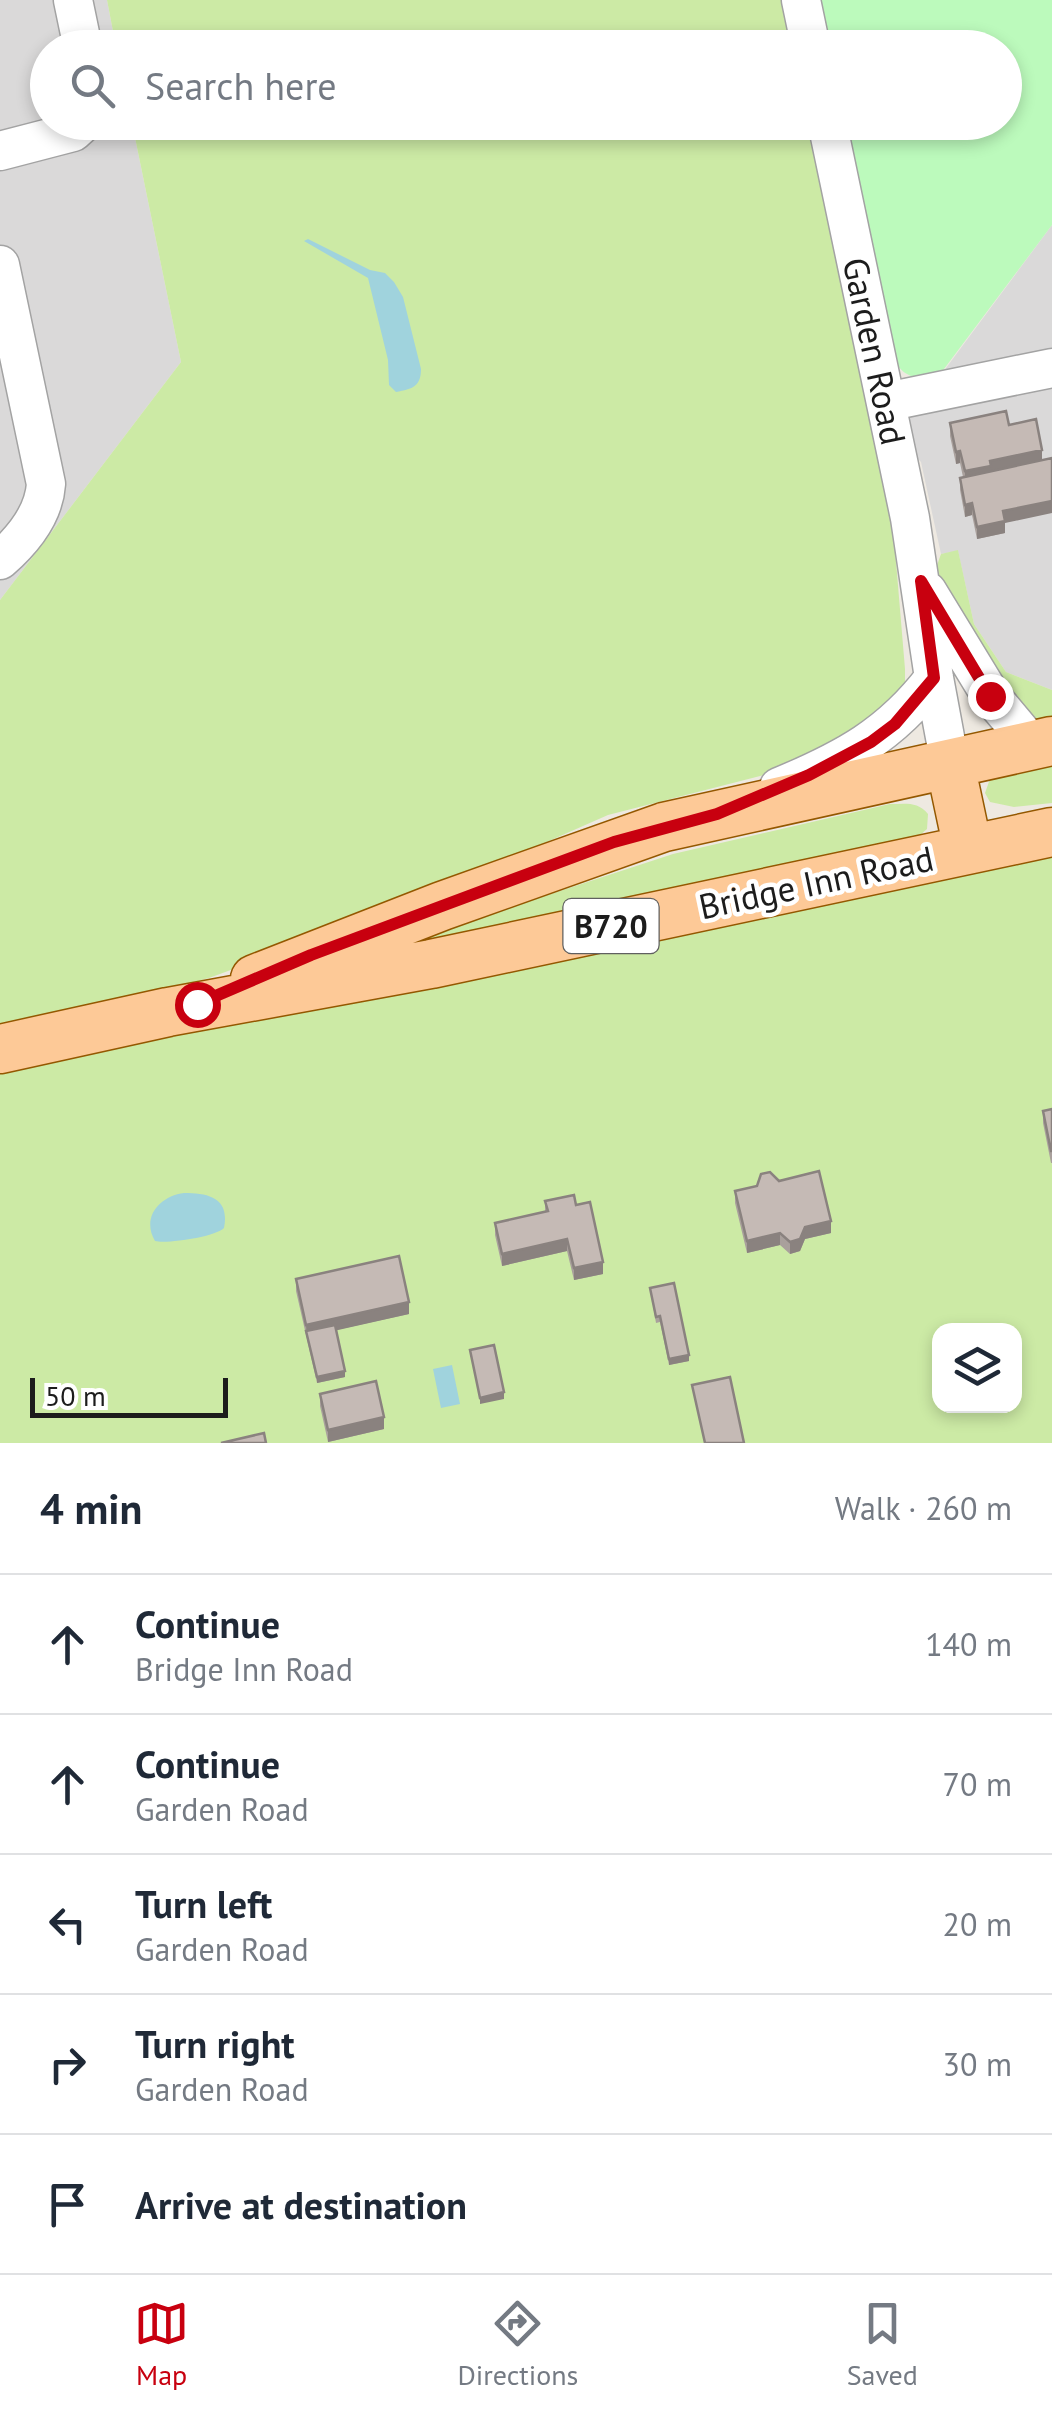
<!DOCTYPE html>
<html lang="en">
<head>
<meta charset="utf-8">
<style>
	body { margin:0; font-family:"PT Sans",sans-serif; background:#f2f2f3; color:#1f2937 }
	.controls { position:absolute; right:30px; bottom:30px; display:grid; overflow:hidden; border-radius:20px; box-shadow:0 5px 15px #0003 }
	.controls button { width:90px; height:90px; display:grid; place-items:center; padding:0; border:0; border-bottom:2px solid #e0e1e3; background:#fff; color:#1f2937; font:50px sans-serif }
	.scale { position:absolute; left:30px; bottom:25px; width:198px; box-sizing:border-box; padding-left:10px; border:5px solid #1c1c1c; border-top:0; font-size:28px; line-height:35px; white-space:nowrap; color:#1c1c1c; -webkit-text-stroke:8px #fff; paint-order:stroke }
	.stop { position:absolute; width:30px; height:30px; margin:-22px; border:8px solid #c8000f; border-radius:50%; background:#fff }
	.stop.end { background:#c8000f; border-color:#fff; box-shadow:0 2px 10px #0008 }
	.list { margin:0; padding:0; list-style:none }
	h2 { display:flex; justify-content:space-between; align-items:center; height:130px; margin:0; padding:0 40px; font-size:42px }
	h2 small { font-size:32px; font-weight:400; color:#747a83 }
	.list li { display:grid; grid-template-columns:65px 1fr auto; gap:30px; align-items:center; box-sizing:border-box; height:140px; padding:0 40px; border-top:2px solid #e0e1e3 }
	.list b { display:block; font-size:38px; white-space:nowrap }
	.list p { margin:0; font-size:32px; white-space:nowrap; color:#747a83 }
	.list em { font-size:32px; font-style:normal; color:#747a83 }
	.icon { flex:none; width:55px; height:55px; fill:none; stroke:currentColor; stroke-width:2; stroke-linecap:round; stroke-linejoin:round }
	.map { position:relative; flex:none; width:1052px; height:1443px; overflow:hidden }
	.search { position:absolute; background:#fff; box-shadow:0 5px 15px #0003; left:30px; right:30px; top:30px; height:110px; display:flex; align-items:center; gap:25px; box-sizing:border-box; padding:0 35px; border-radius:55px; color:#747a83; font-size:38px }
	.sheet { height:830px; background:#fff }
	nav { display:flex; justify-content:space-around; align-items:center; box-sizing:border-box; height:140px; border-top:2px solid #e0e1e3; background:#fff; font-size:28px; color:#747a83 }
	nav a { display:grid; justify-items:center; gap:5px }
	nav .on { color:#c8000f }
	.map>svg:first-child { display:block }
	.residential { fill:#dad9d9 }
	.grass { fill:#cceaa5; fill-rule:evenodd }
	.park { fill:#bcfabc }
	.water { fill:#a0d3dd }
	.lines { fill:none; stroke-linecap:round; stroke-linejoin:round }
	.minor-casing { stroke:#a3a3a3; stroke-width:41 }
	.major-casing { stroke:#945800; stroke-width:51 }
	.minor { stroke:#fff; stroke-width:38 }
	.major { stroke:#fdc997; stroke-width:48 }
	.wall { fill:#a9a09c }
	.shaded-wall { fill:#8a827f }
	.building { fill:#c5bab5; stroke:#8a827f; stroke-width:2.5 }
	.route { stroke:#c8000f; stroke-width:12 }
	.labels { text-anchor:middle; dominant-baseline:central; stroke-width:9; stroke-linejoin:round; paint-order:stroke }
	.shield { fill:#fff; stroke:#606060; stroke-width:2.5 }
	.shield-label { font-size:32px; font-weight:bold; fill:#1c1c1c }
	.street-label { font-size:35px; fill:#1c1c1c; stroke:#fff }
</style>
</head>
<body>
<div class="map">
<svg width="1052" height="1443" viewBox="0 0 1052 1443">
	<rect width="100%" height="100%" fill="#eee9e1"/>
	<path class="residential" d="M 0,0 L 107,0 L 116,47 L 48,48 L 48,122 L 132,123 L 181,362 L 0,600 Z
		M 1052,225 L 1052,690 L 1006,672 L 974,624 L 958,551 L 941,554 L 921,462 L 913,454 L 906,422 Z"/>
	<path class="grass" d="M 107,0 L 787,0 L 797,47 L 116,47 Z
		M 132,123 L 813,123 L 891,502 L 905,669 L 905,687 L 900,703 L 795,767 L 608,815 L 376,917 L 209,978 L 67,1014 L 0,1024 L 0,600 L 181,362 Z
		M 958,550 L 974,624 L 1006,672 L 1052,690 L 1052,726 L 1026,719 L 947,608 L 936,568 L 941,554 Z
		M 1052,757 L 1052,803 L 1014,807 L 990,802 L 985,793 L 991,776 Z
		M 890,804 C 905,804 918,801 928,814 L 927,829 L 920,835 L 878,852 L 316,971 L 673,854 Z
		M 1052,848 L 1052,1443 L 0,1443 L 0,1062 ZM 940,1330 L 1014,1330 L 1014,1406 L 940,1406 Z"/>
	<path class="park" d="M 816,0 L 1052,0 L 1052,225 L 938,377 C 917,379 905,379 893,359 L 842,123 L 1004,122 L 1004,48 L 826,47 Z"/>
	<path class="water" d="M 308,239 L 370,270 L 385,273 L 394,282 L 403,297 L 421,369 C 421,386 413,389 396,392 L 389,385 L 388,360 L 368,278 L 304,241 Z
		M 184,1193 C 209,1193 230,1198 224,1228 C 215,1237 167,1244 155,1241 C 141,1217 160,1196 184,1193 Z
		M 452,1365 L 460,1404 L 441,1408 L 433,1369 Z"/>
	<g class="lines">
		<defs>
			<path id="minor" d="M 73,0 L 83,48
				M 801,0 L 811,48
				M 827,122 L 910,518 L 934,678 L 950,764
				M 0,151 L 73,132 L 84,122
				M 0,265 L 46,484 C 44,514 23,540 0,560
				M 886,402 L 1052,368
				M 927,591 L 991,696 L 1032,745
				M 779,787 C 844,760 891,735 934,678"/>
			<path id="major" d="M 950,764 L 968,849
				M 255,979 L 442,906 L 664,827 L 1052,741
				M 0,1049 L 168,1012 L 431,964 L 1052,832"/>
		</defs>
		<use href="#minor" class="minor-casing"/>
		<use href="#major" class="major-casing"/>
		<use href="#minor" class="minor"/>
		<use href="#major" class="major"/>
	</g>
	<path class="wall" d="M 950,423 L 1005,523 L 1005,533 L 977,539 L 972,515 L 965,517 L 960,490 L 960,478 L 963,477 L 960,463 L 956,464 L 950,436 Z
		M 1052,1109 L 1052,1163 L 1051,1163 L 1043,1123 L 1043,1111 Z
		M 735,1191 L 831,1233 L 805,1239 L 800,1251 L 790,1254 L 780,1245 L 747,1253 L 735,1203 Z
		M 545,1201 L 576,1205 L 603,1274 L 574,1280 L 567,1251 L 502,1266 L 495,1235 L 495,1223 L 545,1212 Z
		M 296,1279 L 409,1314 L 336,1330 L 345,1377 L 317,1383 L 296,1291 Z
		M 650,1288 L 689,1361 L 669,1365 L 660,1322 L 656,1323 Z
		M 320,1394 L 384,1429 L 328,1442 L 320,1406 Z"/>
	<path class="shaded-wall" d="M 1042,450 L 1042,462 L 965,483 L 965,471 L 990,461 Z
		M 960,451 L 960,463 L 956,464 L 956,452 Z
		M 1052,501 L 1052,513 L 1005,523 L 1005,533 L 977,539 L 977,527 L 1003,511 Z
		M 972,503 L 972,515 L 965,517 L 965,505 Z
		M 831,1221 L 831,1233 L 805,1239 L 800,1251 L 790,1254 L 790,1242 L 805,1227 Z
		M 780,1233 L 780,1245 L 747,1253 L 747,1241 Z
		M 567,1239 L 567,1251 L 502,1266 L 502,1254 Z
		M 603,1262 L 603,1274 L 574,1280 L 574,1268 Z
		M 409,1302 L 409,1314 L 307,1337 L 306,1325 Z
		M 689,1355 L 689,1361 L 669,1365 L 669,1359 Z
		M 345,1371 L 345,1377 L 317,1383 L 317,1377 Z
		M 504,1392 L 504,1399 L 480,1404 L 480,1398 Z
		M 384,1417 L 384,1429 L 328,1442 L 328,1430 Z"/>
	<path class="building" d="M 1006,411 L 1009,425 L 1036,419 L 1042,450 L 990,461 L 991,466 L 965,471 L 960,451 L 956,452 L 950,423 Z
		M 1052,458 L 1052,501 L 1003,511 L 1005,521 L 977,527 L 972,503 L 965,505 L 960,478 Z
		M 1052,1109 L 1052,1151 L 1051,1151 L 1043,1111 Z
		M 819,1171 L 831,1221 L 805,1227 L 800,1239 L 790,1242 L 780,1233 L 747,1241 L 735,1191 L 757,1186 L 761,1174 L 770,1172 L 779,1181 Z
		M 574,1195 L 576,1205 L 590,1202 L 603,1262 L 574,1268 L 567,1239 L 502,1254 L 495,1223 L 548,1211 L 545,1201 Z
		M 399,1256 L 409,1302 L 306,1325 L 296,1279 Z
		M 674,1283 L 689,1355 L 669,1359 L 660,1316 L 656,1317 L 650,1288 Z
		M 335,1325 L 345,1371 L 317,1377 L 306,1331 Z
		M 494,1345 L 504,1392 L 480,1398 L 470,1350 Z
		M 730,1377 L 744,1443 L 705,1443 L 692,1385 Z
		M 376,1381 L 384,1417 L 328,1430 L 320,1394 Z
		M 264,1433 L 266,1443 L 221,1443 Z"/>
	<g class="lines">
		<path class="route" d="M 197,1004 L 311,955 L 442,906 L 614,842 L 717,814 L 809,775 L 871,742 L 895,724 L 934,678 L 921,581 L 990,696"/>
	</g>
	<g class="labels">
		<rect class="shield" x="563.5" y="899" width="95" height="54" rx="8"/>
		<g class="shield-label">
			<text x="611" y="926">B720</text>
		</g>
		<g class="street-label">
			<text transform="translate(875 351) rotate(78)">Garden Road</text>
			<text transform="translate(816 882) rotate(-12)">Bridge Inn Road</text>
		</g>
	</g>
</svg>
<div class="controls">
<button><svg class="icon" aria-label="layers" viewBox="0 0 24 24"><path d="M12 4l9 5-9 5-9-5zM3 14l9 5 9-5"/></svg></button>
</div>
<div class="scale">50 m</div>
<div class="stop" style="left:197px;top:1004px"></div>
<div class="stop end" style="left:990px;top:696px"></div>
<div class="search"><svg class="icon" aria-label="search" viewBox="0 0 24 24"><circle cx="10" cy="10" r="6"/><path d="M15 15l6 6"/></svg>Search here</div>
</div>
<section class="sheet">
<h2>4 min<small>Walk · 260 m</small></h2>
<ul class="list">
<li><svg class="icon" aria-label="ahead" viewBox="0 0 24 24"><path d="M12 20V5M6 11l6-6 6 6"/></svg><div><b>Continue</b><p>Bridge Inn Road</p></div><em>140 m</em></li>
<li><svg class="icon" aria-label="ahead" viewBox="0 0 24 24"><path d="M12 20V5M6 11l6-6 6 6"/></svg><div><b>Continue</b><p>Garden Road</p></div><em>70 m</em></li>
<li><svg class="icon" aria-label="left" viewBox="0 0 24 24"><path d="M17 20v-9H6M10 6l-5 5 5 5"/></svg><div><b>Turn left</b><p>Garden Road</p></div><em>20 m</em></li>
<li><svg class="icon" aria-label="right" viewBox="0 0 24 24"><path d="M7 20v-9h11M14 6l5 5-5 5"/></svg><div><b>Turn right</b><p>Garden Road</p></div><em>30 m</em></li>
<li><svg class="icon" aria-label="arrive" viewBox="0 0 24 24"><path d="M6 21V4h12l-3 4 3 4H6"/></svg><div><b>Arrive at destination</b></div></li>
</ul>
</section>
<nav>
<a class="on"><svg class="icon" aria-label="map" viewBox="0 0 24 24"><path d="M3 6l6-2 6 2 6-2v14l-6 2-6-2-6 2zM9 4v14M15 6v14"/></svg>Map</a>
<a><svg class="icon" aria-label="directions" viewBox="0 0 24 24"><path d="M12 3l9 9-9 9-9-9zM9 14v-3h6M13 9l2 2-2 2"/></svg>Directions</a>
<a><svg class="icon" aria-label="saved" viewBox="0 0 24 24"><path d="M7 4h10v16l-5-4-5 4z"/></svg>Saved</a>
</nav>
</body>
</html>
